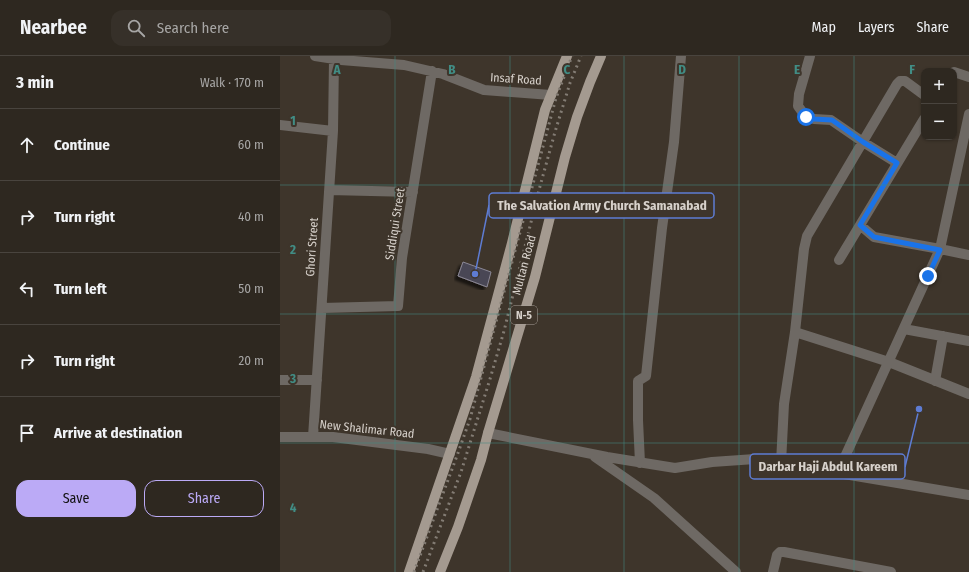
<!DOCTYPE html>
<html lang="en">
<head>
<meta charset="utf-8">
<style>
	body { margin:0; font-family:"Fira Sans Condensed",sans-serif; background:#363029; color:#f1f3f6 }
	.controls { position:absolute; right:12px; top:12px; display:grid; overflow:hidden; border-radius:8px; box-shadow:0 1px 3px #0004 }
	.controls button { width:36px; height:36px; display:grid; place-items:center; padding:0; border:0; border-bottom:1px solid #49443e; background:#2e2820; color:#f1f3f6; font:20px sans-serif }
	.stop { position:absolute; width:12px; height:12px; margin:-9px; border:3px solid #1a73e8; border-radius:50%; background:#fff }
	.stop.end { background:#1a73e8; border-color:#fff; box-shadow:0 1px 4px #0008 }
	.list { margin:0; padding:0; list-style:none }
	h2 { display:flex; justify-content:space-between; align-items:center; height:52px; margin:0; padding:0 16px; font-size:17px }
	h2 small { font-size:13px; font-weight:400; color:#a7a6a5 }
	.list li { display:grid; grid-template-columns:26px 1fr auto; gap:12px; align-items:center; box-sizing:border-box; height:72px; padding:0 16px; border-top:1px solid #49443e }
	.list b { display:block; font-size:15px; white-space:nowrap }
	.list em { font-size:13px; font-style:normal; color:#a7a6a5 }
	.actions { display:flex; gap:8px; padding:12px 16px }
	.actions a { flex:1; padding:9px 0; border:1px solid #bbaaf6; border-radius:12px; text-align:center; font-size:14px; color:#bbaaf6 }
	.actions .main { background:#bbaaf6; color:#111 }
	.icon { flex:none; width:22px; height:22px; fill:none; stroke:currentColor; stroke-width:2; stroke-linecap:round; stroke-linejoin:round }
	.map { position:relative; flex:none; width:689px; height:516px; overflow:hidden }
	header { display:flex; align-items:center; gap:24px; box-sizing:border-box; height:56px; padding:0 20px; background:#2e2820; border-bottom:1px solid #49443e }
	header strong { font-size:19px }
	nav { display:flex; gap:22px; margin-inline-start:auto; font-size:14px }
	.search { width:280px; height:36px; background:#363029; display:flex; align-items:center; gap:10px; box-sizing:border-box; padding:0 14px; border-radius:12px; color:#a7a6a5; font-size:15px }
	main { display:flex }
	aside { flex:1; background:#2e2820 }
	.map>svg:first-child { display:block }
	.building { fill:#494754; stroke:#8b8896; filter:url(#shadow) }
	.lines { fill:none; stroke-linecap:round; stroke-linejoin:round }
	.minor { stroke:#6e6964; stroke-width:10 }
	.major { stroke:#a49a90; stroke-width:10 }
	.rail { stroke:#837c74; stroke-width:3; stroke-dasharray:2 4; stroke-linecap:butt }
	.route { stroke:#1a73e8; stroke-width:5 }
	.grid { fill:none; stroke:#418d85; stroke-width:1; stroke-opacity:0.55 }
	.labels { text-anchor:middle; dominant-baseline:central; stroke-width:4; stroke-linejoin:round; paint-order:stroke }
	.shield { fill:#3e352b; stroke:#a9a29b; stroke-width:1 }
	.shield-label { font-size:11px; font-weight:bold; fill:#d7d1cb }
	.street-label { font-size:12px; fill:#d7d1cb; stroke:#3e352b }
	.grid-label { font-size:13px; text-anchor:middle; font-weight:bold; fill:#418d85; stroke:#3e352b; stroke-width:4; stroke-linejoin:round; paint-order:stroke }
	.leader { fill:none; stroke:#5e7cd3; stroke-width:1.5 }
	.callout-dot { fill:#5e7cd3; stroke:#3e352b; stroke-width:1.5 }
	.callout { fill:#3e352b; stroke:#5e7cd3; stroke-width:1.5 }
	.callout-label { font-size:13px; text-anchor:middle; font-weight:bold; fill:#d7d1cb }
</style>
</head>
<body>
<header>
<strong>Nearbee</strong>
<div class="search"><svg class="icon" aria-label="search" viewBox="0 0 24 24"><circle cx="10" cy="10" r="6"/><path d="M15 15l6 6"/></svg>Search here</div>
<nav><a>Map</a><a>Layers</a><a>Share</a></nav>
</header>
<main>
<aside>
<h2>3 min<small>Walk · 170 m</small></h2>
<ul class="list">
<li><svg class="icon" aria-label="ahead" viewBox="0 0 24 24"><path d="M12 20V5M6 11l6-6 6 6"/></svg><div><b>Continue</b></div><em>60 m</em></li>
<li><svg class="icon" aria-label="right" viewBox="0 0 24 24"><path d="M7 20v-9h11M14 6l5 5-5 5"/></svg><div><b>Turn right</b></div><em>40 m</em></li>
<li><svg class="icon" aria-label="left" viewBox="0 0 24 24"><path d="M17 20v-9H6M10 6l-5 5 5 5"/></svg><div><b>Turn left</b></div><em>50 m</em></li>
<li><svg class="icon" aria-label="right" viewBox="0 0 24 24"><path d="M7 20v-9h11M14 6l5 5-5 5"/></svg><div><b>Turn right</b></div><em>20 m</em></li>
<li><svg class="icon" aria-label="arrive" viewBox="0 0 24 24"><path d="M6 21V4h12l-3 4 3 4H6"/></svg><div><b>Arrive at destination</b></div></li>
</ul>
<div class="actions"><a class="main">Save</a><a>Share</a></div>
</aside>
<div class="map">
<svg width="689" height="516" viewBox="0 0 689 516">
	<defs>
		<filter id="shadow"><feDropShadow dx="-3.5" dy="3.5" stdDeviation="1" flood-color="#0009"/></filter>
	</defs>
	<rect width="100%" height="100%" fill="#3e352b"/>
	<path class="building" d="M 183,206 L 211,216 L 207,231 L 178,220 Z"/>
	<g class="lines">
		<path class="minor" d="M 35,0 L 61,4 L 124,9 L 163,18 L 204,34 L 271,39
			M 530,0 L 519,38 L 518,50 L 526,61 L 534,63 L 551,64 L 583,86 L 617,107
			M 674,16 L 689,21
			M 689,58 L 660,193 L 689,199
			M 0,69 L 53,75
			M 49,134 L 133,136
			M 559,204 L 644,63
			M 42,252 L 118,250 L 122,202 L 152,15
			M 624,273 L 689,285
			M 515,276 L 609,306 L 689,338
			M 0,324 L 37,324
			M 655,325 L 663,280
			M 208,377 L 327,401 L 395,412 L 432,406 L 475,403 L 522,409 L 564,418 L 689,439
			M 0,381 L 53,381 L 148,393 L 170,398
			M 33,381 L 53,75 L 54,3
			M 315,401 L 374,442 L 456,516
			M 360,407 L 358,364 L 358,325 L 366,320 L 382,172 L 394,86 L 401,0
			M 501,407 L 504,348 L 515,276 L 524,193 L 527,180 L 617,28 L 620,25 L 625,25 L 644,39
			M 558,416 L 660,193 L 594,181 L 580,169
			M 493,516 L 497,499 L 500,496 L 504,496 L 611,516"/>
		<path class="major" d="M 129,516 L 196,321 L 232,187 L 265,54 L 287,0
			M 160,516 L 178,471 L 201,404 L 208,377 L 255,221 L 285,101 L 297,61 L 310,26 L 321,0"/>
		<path class="rail" d="M 134,516 L 178,397 L 190,363 L 276,42 L 292,0
			M 143,516 L 181,416 L 210,323 L 224,275 L 259,134 L 275,76 L 290,27 L 301,0"/>
	</g>
	<g class="lines">
		<path class="route" d="M 526,61 L 534,63 L 552,64 L 583,86 L 617,107 L 580,169 L 594,181 L 660,194 L 648,220"/>
	</g>
	<path class="grid" d="M 115,0 L 115,516M 230,0 L 230,516M 344,0 L 344,516M 459,0 L 459,516M 574,0 L 574,516M 0,129 L 689,129M 0,258 L 689,258M 0,387 L 689,387"/>
	<g class="labels">
		<rect class="shield" x="231" y="250" width="26" height="18" rx="3"/>
		<g class="shield-label">
			<text x="244" y="259">N-5</text>
		</g>
		<g class="street-label">
			<text transform="translate(236 23) rotate(4)">Insaf Road</text>
			<text transform="translate(115 168) rotate(-81)">Siddiqui Street</text>
			<text transform="translate(32 191) rotate(-86)">Ghori Street</text>
			<text transform="translate(244 209) rotate(-75)">Multan Road</text>
			<text transform="translate(87 373) rotate(6)">New Shalimar Road</text>
		</g>
	</g>
	<g class="grid-label">
		<text x="57" y="18">A</text>
		<text x="172" y="18">B</text>
		<text x="287" y="18">C</text>
		<text x="402" y="18">D</text>
		<text x="517" y="18">E</text>
		<text x="632" y="18">F</text>
		<text x="13" y="69">1</text>
		<text x="13" y="198">2</text>
		<text x="13" y="327">3</text>
		<text x="13" y="456">4</text>
	</g>
	<path class="leader" d="M195 218L209 149M639 353L625 411"/>
	<g class="callout-dot">
		<circle cx="195" cy="218" r="4"/>
		<circle cx="639" cy="353" r="4"/>
	</g>
	<g class="callout">
		<rect x="209" y="137" width="225" height="25" rx="4"/>
		<rect x="470" y="398" width="155" height="25" rx="4"/>
	</g>
	<g class="callout-label">
		<text x="322" y="154">The Salvation Army Church Samanabad</text>
		<text x="548" y="415">Darbar Haji Abdul Kareem</text>
	</g>
</svg>
<div class="controls">
<button>+</button>
<button>−</button>
</div>
<div class="stop" style="left:526px;top:61px"></div>
<div class="stop end" style="left:648px;top:220px"></div>
</div>
</main>
</body>
</html>
